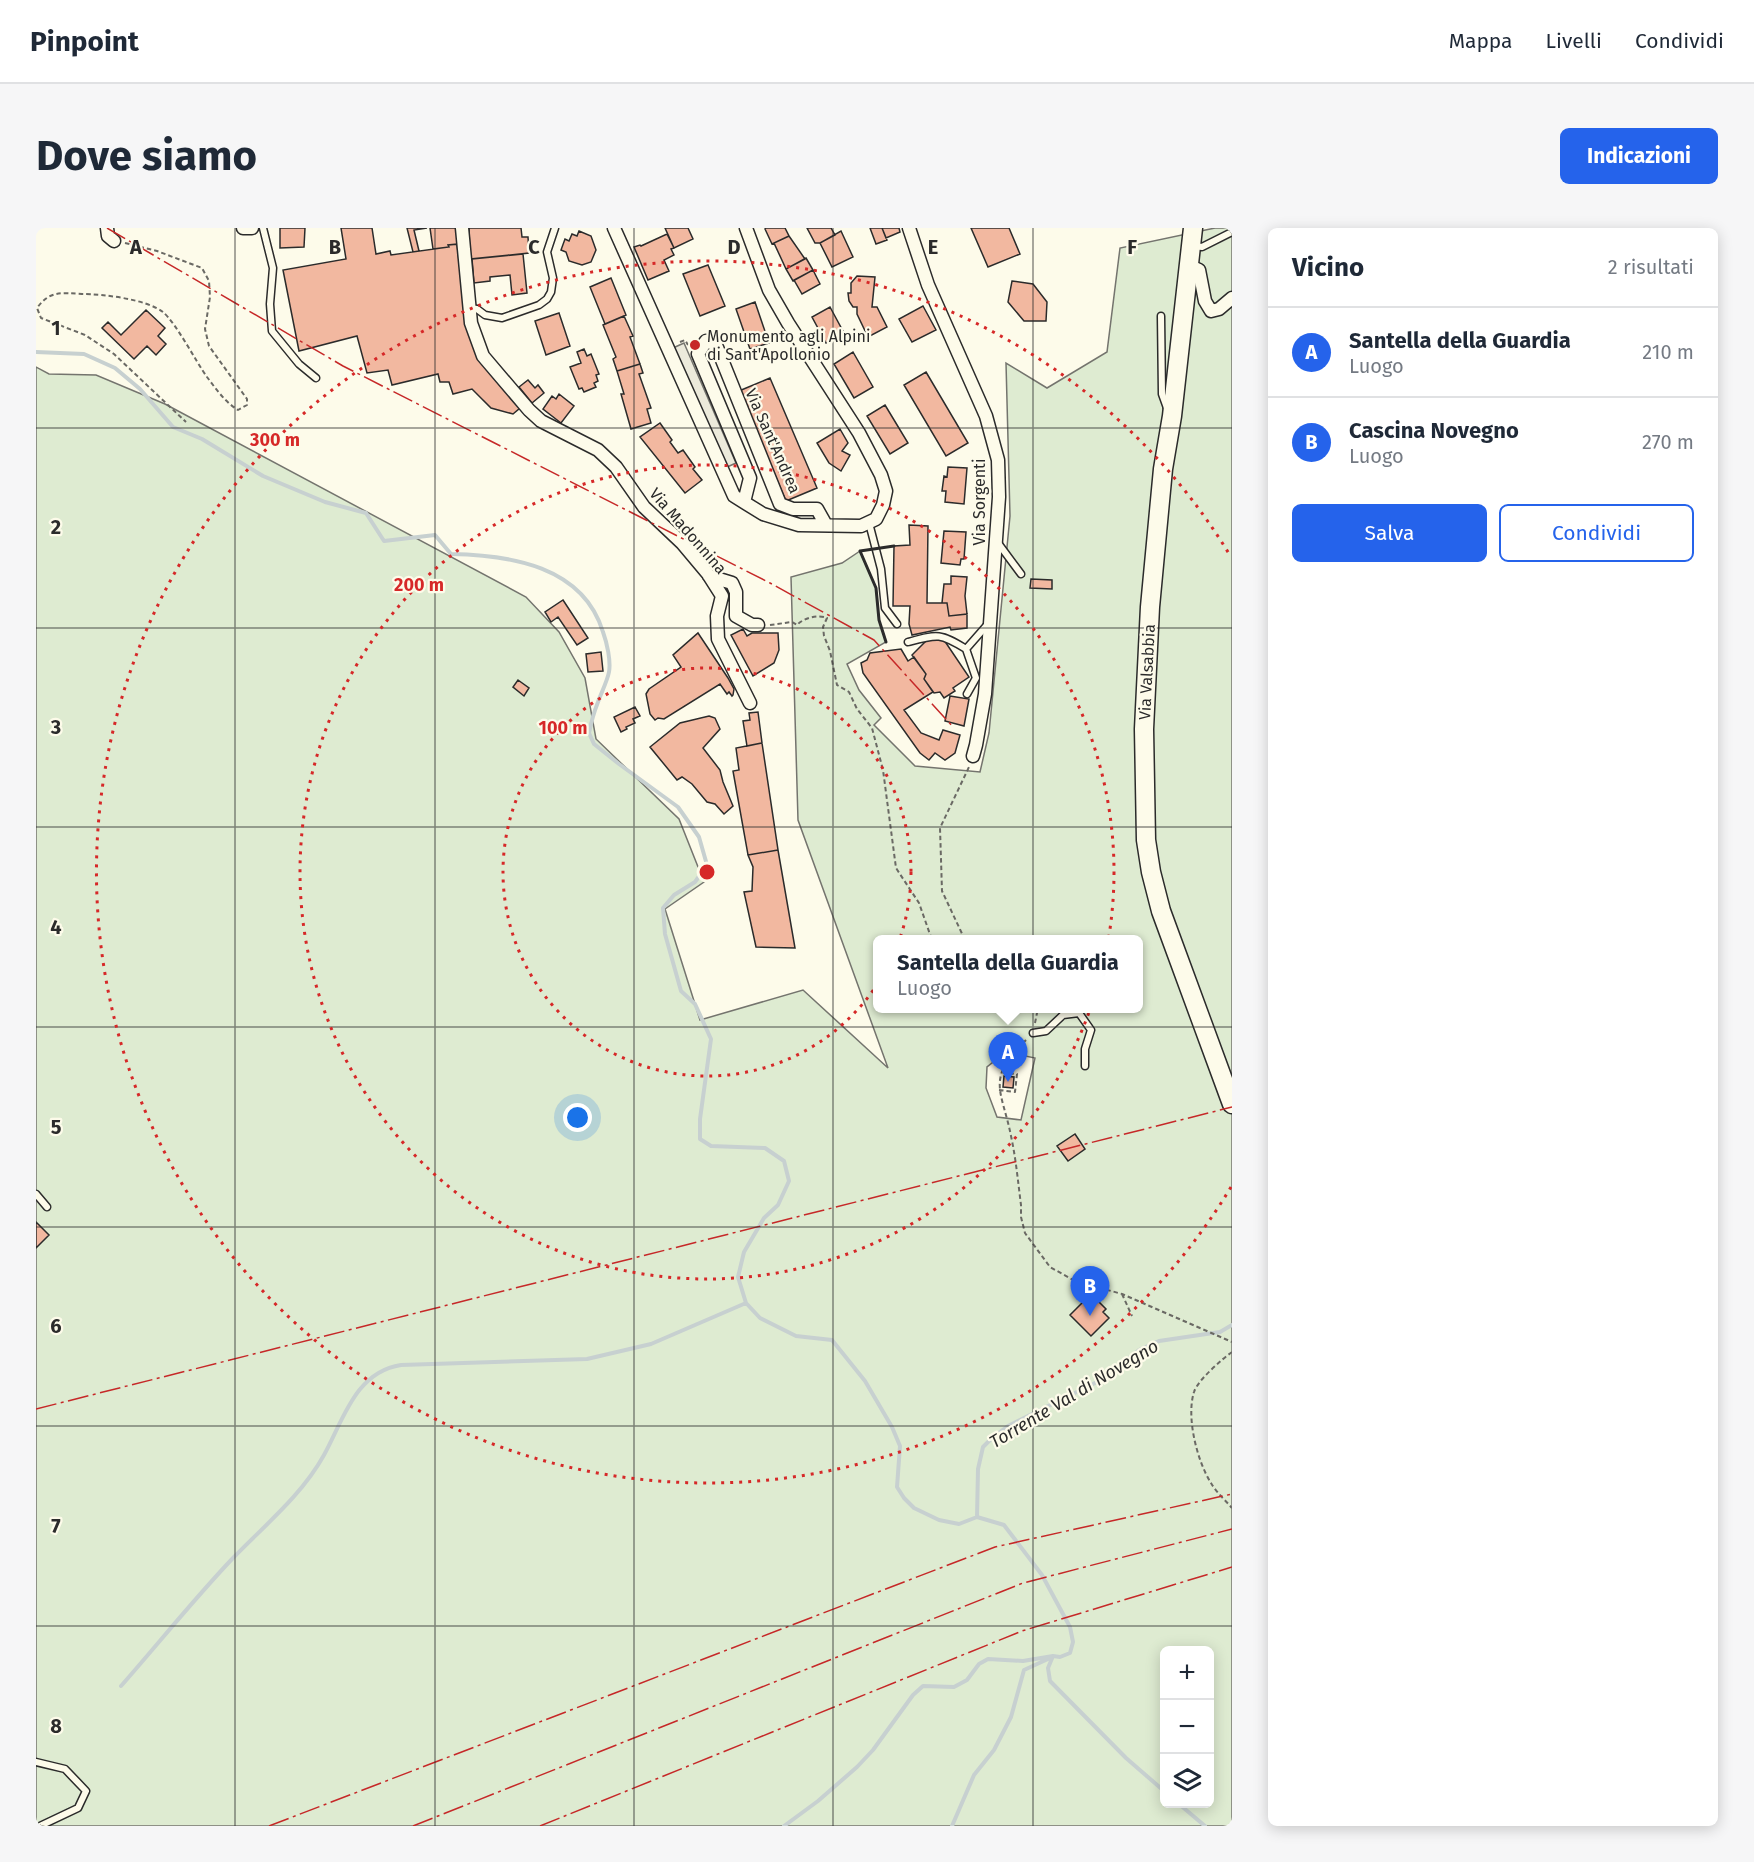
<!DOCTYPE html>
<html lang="it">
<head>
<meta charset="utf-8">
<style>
	body { margin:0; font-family:"Fira Sans",sans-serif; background:#f6f6f7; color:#1f2937 }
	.controls { position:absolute; right:18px; bottom:18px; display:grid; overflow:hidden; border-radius:9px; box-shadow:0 3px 15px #0003 }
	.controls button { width:54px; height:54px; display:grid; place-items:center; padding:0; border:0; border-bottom:2px solid #e0e1e3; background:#fff; color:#1f2937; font:30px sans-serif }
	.you { position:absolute; left:542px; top:890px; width:21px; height:21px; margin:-15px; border:4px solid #fff; border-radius:50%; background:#1a73e8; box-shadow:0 0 0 9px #1a73e833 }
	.badge { display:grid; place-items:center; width:39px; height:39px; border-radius:50%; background:#2563eb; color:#fff; font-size:20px; font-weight:700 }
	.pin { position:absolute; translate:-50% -50px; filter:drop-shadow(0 2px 3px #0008) }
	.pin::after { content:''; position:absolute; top:32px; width:21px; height:18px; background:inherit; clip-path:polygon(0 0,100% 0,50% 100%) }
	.popup { position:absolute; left:837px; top:707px; width:270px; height:78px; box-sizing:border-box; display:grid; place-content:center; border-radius:9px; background:#fff; filter:drop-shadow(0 2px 4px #0005); font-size:20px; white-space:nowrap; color:#747a83 }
	.popup b { font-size:22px; color:#1f2937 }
	.popup::after { content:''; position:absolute; left:50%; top:100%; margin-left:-12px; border:12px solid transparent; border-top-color:#fff }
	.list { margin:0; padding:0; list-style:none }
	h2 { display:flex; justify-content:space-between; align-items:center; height:78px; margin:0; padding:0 24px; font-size:26px }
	h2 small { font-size:20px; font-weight:400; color:#747a83 }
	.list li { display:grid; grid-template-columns:39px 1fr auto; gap:18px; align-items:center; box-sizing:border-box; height:90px; padding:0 24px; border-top:2px solid #e0e1e3 }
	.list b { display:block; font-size:22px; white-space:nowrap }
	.list p { margin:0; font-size:20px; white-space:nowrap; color:#747a83 }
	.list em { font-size:20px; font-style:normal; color:#747a83 }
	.actions { display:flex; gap:12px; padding:18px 24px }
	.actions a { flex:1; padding:14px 0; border:2px solid #2563eb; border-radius:9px; text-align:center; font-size:21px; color:#2563eb }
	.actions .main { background:#2563eb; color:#fff }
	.icon { flex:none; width:33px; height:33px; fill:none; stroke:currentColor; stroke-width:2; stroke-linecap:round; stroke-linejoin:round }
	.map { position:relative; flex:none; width:1196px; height:1598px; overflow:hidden; border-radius:9px }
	header { display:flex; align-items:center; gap:36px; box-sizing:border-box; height:84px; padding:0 30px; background:#fff; border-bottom:2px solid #e0e1e3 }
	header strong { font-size:28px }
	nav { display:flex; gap:33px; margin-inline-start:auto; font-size:21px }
	.intro { display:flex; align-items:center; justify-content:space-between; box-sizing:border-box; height:144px; padding:0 36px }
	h1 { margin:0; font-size:42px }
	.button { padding:15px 27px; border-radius:9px; background:#2563eb; color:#fff; font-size:21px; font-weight:700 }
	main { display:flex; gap:36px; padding:0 36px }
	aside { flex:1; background:#fff; border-radius:9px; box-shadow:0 3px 15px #0003 }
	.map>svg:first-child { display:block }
	.green { fill:#deebd1; stroke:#74746e; stroke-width:1.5; fill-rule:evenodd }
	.parking { fill:#eceadb; stroke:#74746e; stroke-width:1.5 }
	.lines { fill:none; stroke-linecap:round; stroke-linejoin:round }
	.stream { stroke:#c7d0d0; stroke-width:4 }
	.building { fill:#f2b8a0; stroke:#2b2b2b; stroke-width:1.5 }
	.service-casing { stroke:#2b2b2b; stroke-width:9 }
	.minor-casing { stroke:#2b2b2b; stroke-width:15 }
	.secondary-casing { stroke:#2b2b2b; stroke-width:21 }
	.path { stroke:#6a6964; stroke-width:2; stroke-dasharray:4.5 3; stroke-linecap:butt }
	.service { stroke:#fdfbea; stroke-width:6 }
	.minor { stroke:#fdfbea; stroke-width:12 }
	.secondary { stroke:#fdfbea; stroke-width:18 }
	.wall { stroke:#2b2b2b; stroke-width:3 }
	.power { stroke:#c62828; stroke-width:1.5; stroke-dasharray:21 4.5 3 4.5; stroke-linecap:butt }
	.grid { fill:none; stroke:#2b2b2b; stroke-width:1.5; stroke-opacity:0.55 }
	.ring { fill:none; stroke:#d62828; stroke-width:3; stroke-dasharray:3 6 }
	.poi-dot { fill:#c62828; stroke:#fdfbea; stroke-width:2 }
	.labels { text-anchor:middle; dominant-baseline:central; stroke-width:4.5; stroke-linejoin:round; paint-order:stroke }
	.poi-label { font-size:16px; fill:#2b2b2b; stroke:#fdfbea; text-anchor:start }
	.street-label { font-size:16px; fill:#2b2b2b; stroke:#fdfbea }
	.water-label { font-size:18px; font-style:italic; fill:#2b2b2b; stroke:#fdfbea }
	.grid-label { font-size:20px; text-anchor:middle; font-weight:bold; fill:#2b2b2b; stroke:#fdfbea; stroke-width:4.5; stroke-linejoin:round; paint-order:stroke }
	.centre { fill:#d62828; stroke:#fdfbea; stroke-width:3 }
	.ring-label { font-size:18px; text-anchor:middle; font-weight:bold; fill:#d62828; stroke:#fdfbea; stroke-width:4.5; stroke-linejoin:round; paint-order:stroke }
</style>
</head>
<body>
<header>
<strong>Pinpoint</strong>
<nav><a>Mappa</a><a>Livelli</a><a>Condividi</a></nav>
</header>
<div class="intro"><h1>Dove siamo</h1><a class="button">Indicazioni</a></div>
<main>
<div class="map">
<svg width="1196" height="1598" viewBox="0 0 1196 1598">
	<rect width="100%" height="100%" fill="#fdfbea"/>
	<path class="green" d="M 1179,0 L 1196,0 L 1196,1598 L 0,1598 L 0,139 L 13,146 L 60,147 L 129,176 L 490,369 L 523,404 L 549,450 L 560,511 L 643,591 L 668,654 L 629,681 L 664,792 L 767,762 L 852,840 L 762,592 L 755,349 L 806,335 L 824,323 L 840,360 L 843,392 L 850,414 L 811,436 L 823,462 L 845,490 L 838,497 L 879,538 L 944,544 L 953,505 L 974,288 L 970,135 L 1011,160 L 1071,124 L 1084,20 ZM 842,712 L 1102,712 L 1102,780 L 842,780 ZM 970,824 L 999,830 L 985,892 L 961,889 L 950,860 L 951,839 ZM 1128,1422 L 1174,1422 L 1174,1576 L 1128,1576 Z"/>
	<path class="parking" d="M 648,115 L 700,235 L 689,240 L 637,120 Z"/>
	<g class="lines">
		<path class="stream" d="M 0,124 L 48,126 L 79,140 L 104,161 L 137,199 L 166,211 L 227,248 L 289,274 L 330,285 L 348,313 L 399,307 L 415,326 C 474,327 547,338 567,404 C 571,415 575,433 573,444 C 571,454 565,465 562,474 C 558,484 555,495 553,505 L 558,516 L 583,536 L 642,579 L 663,609 L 671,637 L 659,654 L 638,667 L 627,680 L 629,706 L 645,763 L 659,776 L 675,811 L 664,891 L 664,911 L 675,918 L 729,920 L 748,933 L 753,953 L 742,977 L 728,990 L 708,1024 L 702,1049 L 710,1075 L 724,1090 L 760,1108 L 796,1112 L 829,1153 L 856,1199 L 864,1218 L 861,1259 L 868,1270 L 878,1280 L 903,1292 L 923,1296 L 941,1289 L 968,1297 L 1006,1347 L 1034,1399 L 1037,1414 L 1034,1425 L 1024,1429 L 1017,1428 L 1012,1440 L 1014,1453 L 1090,1530 L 1128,1563
			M 941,1289 L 942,1241 L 947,1219 L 956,1210 L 972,1198 L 1065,1152 L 1103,1122 L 1123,1113 L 1184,1104 L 1196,1097
			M 85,1458 C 122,1416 158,1371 197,1330 C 228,1298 266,1267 288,1227 C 307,1193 319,1144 365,1137 L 551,1131 L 615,1116 L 710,1075
			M 1143,1576 L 1169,1598
			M 748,1598 L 782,1573 L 821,1539 L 837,1522 L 877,1467 L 887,1458 L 918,1459 L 931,1452 L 943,1436 L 952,1431 L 987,1433 L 1017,1428
			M 916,1598 L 938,1547 L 958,1522 L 975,1489 L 988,1442 L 1012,1431"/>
	</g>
	<path class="building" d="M 244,0 L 269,0 L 268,19 L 244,20 Z
		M 305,0 L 336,0 L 340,26 L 354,23 L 355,27 L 413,19 L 412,17 L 421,16 L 430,94 L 484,180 L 477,186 L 455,180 L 436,161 L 417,166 L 413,154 L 404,154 L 402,146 L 356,157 L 352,142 L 331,145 L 321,108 L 263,123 L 247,42 L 310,31 Z
		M 371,0 L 391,0 L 378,2 L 383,23 L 377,24 Z
		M 394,0 L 422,0 L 423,16 L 412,17 L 413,19 L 397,21 Z
		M 433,0 L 485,0 L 486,9 L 492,9 L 493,25 L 434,31 Z
		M 629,0 L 652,0 L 657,11 L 638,20 Z
		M 730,0 L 749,0 L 753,8 L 736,16 L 729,1 Z
		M 771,0 L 795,0 L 799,7 L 784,15 L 779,15 Z
		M 834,0 L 846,0 L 851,12 L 840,16 Z
		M 846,0 L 863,0 L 864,4 L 850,10 Z
		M 935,0 L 973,0 L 984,26 L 952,39 Z
		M 543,3 L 555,8 L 560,22 L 555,34 L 546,37 L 533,33 L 530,24 L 525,22 L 529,11 L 533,13 L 536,6 L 541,8 Z
		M 805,3 L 817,29 L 796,39 L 784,15 Z
		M 631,6 L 638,20 L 635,21 L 638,27 L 628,32 L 633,43 L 612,52 L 598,19 L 604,17 L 605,18 Z
		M 753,8 L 769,31 L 750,41 L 738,15 Z
		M 487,26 L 491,65 L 476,67 L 474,47 L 454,49 L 454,53 L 438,55 L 436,31 Z
		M 770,30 L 777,42 L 757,53 L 750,41 Z
		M 672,37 L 689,78 L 664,88 L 647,46 Z
		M 777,42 L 784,56 L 766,66 L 758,52 Z
		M 821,48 L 839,49 L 836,79 L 841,79 L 851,99 L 832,109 L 821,86 L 821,79 L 817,79 L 813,73 L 812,65 L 815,65 L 815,55 Z
		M 575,50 L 590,87 L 569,96 L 554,59 Z
		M 976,53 L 997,56 L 1011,74 L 1010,93 L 988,93 L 972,74 Z
		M 719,74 L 733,115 L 714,121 L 700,81 Z
		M 887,78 L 900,102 L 876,114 L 863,91 Z
		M 794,79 L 808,105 L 790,115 L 776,89 Z
		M 110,82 L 129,100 L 122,108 L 130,116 L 120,127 L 111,118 L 98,131 L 66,100 L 72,94 L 85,107 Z
		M 523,85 L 534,118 L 510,127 L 499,93 Z
		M 588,88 L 597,108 L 594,109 L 604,136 L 581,143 L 577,131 L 580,129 L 567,97 Z
		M 548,121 L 551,128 L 555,126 L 563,146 L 560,147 L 562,153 L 558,155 L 560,159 L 548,164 L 546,160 L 543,161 L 534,139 L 545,135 L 541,124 Z
		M 817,124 L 837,159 L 818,170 L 798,136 Z
		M 604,136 L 607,145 L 603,146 L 615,180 L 611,181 L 615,195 L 595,201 L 585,166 L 588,166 L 581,143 Z
		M 890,144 L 932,215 L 910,228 L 868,157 Z
		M 734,150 L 781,260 L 750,273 L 703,163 Z
		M 492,152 L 499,160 L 502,157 L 508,165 L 496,175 L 483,159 Z
		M 523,166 L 538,178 L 525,195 L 507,181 L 516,168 L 520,171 Z
		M 849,177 L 872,215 L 854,226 L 831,188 Z
		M 624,195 L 636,212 L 634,214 L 642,225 L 647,222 L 659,239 L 657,241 L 666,252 L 649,265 L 604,209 Z
		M 804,201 L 812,215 L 806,223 L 814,227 L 805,243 L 793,235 L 781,215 Z
		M 912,239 L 931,240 L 928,276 L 909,274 L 910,263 L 906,263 L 908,248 L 911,249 Z
		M 873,297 L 892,298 L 891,375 L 911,375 L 913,388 L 931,386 L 931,400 L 915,402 L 914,399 L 876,407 L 873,396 L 874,378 L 857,378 L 858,318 L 874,317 Z
		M 908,303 L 930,304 L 928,331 L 925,331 L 924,337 L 905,335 Z
		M 915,348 L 931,349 L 929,368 L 931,386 L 913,388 L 911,375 L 906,375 L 908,356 L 915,356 Z
		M 995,351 L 1016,352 L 1016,361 L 994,360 Z
		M 527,372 L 552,410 L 541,417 L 522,389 L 515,394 L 509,384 Z
		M 707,401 L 711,408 L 716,405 L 742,405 L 743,422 L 738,435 L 717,448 L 695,407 Z
		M 662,405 L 692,450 L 698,461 L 697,467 L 696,468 L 693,464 L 691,466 L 684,456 L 628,491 L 622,490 L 619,492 L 614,486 L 610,466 L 613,461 L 645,439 L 637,427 Z
		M 901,410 L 908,412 L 933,449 L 917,460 L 919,463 L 908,470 L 904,464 L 898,465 L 888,451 L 890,446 L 876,427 L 892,411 Z
		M 865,421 L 872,433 L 878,429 L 890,446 L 888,451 L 897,464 L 868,482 L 885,505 L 903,512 L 907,502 L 924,507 L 919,525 L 909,532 L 899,525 L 893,532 L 884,525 L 827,445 L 825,435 L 831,432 L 834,425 Z
		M 565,424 L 567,443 L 552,444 L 550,426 Z
		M 482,452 L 493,460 L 488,468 L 477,459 Z
		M 914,468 L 933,471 L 928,498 L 909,493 Z
		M 599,479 L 604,488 L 597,491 L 599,495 L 590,499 L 591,501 L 585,504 L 578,489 Z
		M 722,484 L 726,515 L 711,518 L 707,493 L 714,492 L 713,485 Z
		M 673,488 L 679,490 L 684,501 L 667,520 L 684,542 L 687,554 L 697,578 L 688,586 L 679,576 L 671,574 L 656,556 L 646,549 L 641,552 L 614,519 L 644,495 Z
		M 726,515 L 742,622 L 712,627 L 697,543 L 703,542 L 700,520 Z
		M 742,622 L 759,720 L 720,719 L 708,664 L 716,663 L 717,639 L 712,627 Z
		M 968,848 L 978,849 L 977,860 L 967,859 Z
		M 1039,906 L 1049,921 L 1032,933 L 1021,918 Z
		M 0,994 L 13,1007 L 0,1020 Z
		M 1055,1066 L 1070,1081 L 1067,1084 L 1073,1090 L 1055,1108 L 1034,1087 Z"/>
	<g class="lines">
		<defs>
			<path id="service" d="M 227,0 L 237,40 L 234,76 L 236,103 L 263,136 L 280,150
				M 1158,18 L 1166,19 L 1196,4
				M 433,80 L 441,81 L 449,87 L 466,90 L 503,77 L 511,71 L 515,64 L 517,50 L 511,24 L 519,0
				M 1125,88 L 1126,166 L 1131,180
				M 833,295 L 845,341 L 849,380 L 861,396
				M 962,315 L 985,346
				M 872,414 C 902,406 904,405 930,421
				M 931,466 L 940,450 L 930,421 L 952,396
				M 997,805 L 1010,803 L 1027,787 L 1043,785 L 1055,802 L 1049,821 L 1049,838
				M 0,966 L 11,979
				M 0,1534 L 29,1541 L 50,1563 L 42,1580 L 4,1598"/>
			<path id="minor" d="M 71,0 L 72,8 L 78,13
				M 207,0 L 216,0
				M 426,0 L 435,95 L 447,128 L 493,182 L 505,193 L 562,222 L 580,239 L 608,279 L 646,315 L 672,346 L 686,368 L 681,388 L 682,411 L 714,475
				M 578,0 L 698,268 L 727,286 L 763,297 L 825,298 L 840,291 L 847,277 L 850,263 L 845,247 L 823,205 L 752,95 L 733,62 L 710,0
				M 873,0 L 892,57 L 950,188 L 962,232 L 963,269 L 949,466 L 940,517 L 937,528
				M 1152,37 L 1163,42 L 1169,73 L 1175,83 L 1183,81 L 1196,70
				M 708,274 L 714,250 L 662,126 L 670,113 L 680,117 L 744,276 L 757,281 L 781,281 L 790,297
				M 673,348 L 696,355 L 700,364 L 700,388 L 716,397 L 722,397"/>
			<path id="secondary" d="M 1157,0 L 1136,188 L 1127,241 L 1114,379 L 1108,501 L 1110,612 L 1115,644 L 1125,683 L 1196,876"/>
		</defs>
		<use href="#service" class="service-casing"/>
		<use href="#minor" class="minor-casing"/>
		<use href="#secondary" class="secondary-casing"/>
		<path class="path" d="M 89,15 L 121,23 L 166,40 L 173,53 L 174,69 L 169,101 L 173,118 L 211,171 L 211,177 L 202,182 C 189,174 180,161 171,149 C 159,132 140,95 127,84 C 110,71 66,66 46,66 C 26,65 14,62 1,80 L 5,90 L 49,107 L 78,126 L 150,194
			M 644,114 L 649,112 L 652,117
			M 734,397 L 756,394 L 761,397 C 767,390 783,386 791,390 L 787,399 L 788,408 L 794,423 L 801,457 L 813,464 L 821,481 L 836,500 L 847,542 L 860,640 L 883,675 L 896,712
			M 929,712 L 906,663 L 904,600 L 933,539
			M 999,795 L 1002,780
			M 990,812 C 949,851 966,862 975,908 C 980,931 982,954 985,977 L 985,989 L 989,1005 L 1014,1039 L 1039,1053 L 1086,1066 L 1196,1114
			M 963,862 L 979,864 L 981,846 L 967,845
			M 1086,1066 L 1096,1088
			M 1196,1124 C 1186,1131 1161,1153 1158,1164 C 1150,1189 1161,1233 1175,1255 C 1180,1264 1189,1272 1196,1280"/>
		<use href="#service" class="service"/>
		<use href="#minor" class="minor"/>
		<use href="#secondary" class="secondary"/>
		<path class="wall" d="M 850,414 L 843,392 L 840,360 L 824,323 L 858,318"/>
		<path class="power" d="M 71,0 L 307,138 L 734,355 L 838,412 L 918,500
			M 0,1181 L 1196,879
			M 233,1598 L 959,1319 L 1196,1266
			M 377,1598 L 987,1355 L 1196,1301
			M 504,1598 L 986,1403 L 1196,1339"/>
	</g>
	<path class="grid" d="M 199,0 L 199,1598M 399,0 L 399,1598M 598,0 L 598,1598M 797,0 L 797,1598M 997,0 L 997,1598M 0,200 L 1196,200M 0,400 L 1196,400M 0,599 L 1196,599M 0,799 L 1196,799M 0,999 L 1196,999M 0,1198 L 1196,1198M 0,1398 L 1196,1398"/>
	<g class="ring">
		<circle cx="671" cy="644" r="204"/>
		<circle cx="671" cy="644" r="407"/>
		<path d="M1195 959A611 611 0 1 1 1195 329"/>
	</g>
	<circle class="poi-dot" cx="659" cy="117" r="6"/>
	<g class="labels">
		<g class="poi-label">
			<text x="671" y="108">Monumento agli Alpini<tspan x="671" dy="18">di Sant'Apollonio</tspan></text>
		</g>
		<g class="street-label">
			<text transform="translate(737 213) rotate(66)">Via Sant'Andrea</text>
			<text transform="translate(943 274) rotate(-90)">Via Sorgenti</text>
			<text transform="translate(652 303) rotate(49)">Via Madonnina</text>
			<text transform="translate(1111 444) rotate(-87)">Via Valsabbia</text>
		</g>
		<g class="water-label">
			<text transform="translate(1038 1166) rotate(-31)">Torrente Val di Novegno</text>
		</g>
	</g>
	<g class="grid-label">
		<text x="100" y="26">A</text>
		<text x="299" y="26">B</text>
		<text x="498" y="26">C</text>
		<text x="698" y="26">D</text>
		<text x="897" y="26">E</text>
		<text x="1096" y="26">F</text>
		<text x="20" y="107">1</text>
		<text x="20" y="306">2</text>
		<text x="20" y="506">3</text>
		<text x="20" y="706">4</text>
		<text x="20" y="906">5</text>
		<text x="20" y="1105">6</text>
		<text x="20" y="1305">7</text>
		<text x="20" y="1505">8</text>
	</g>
	<circle cx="671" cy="644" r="9" class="centre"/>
	<g class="ring-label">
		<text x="239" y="218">300 m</text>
		<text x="383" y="363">200 m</text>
		<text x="527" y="506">100 m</text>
	</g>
</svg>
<div class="controls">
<button>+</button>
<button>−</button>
<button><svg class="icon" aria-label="layers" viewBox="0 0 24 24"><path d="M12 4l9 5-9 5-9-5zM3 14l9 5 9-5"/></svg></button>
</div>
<div class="you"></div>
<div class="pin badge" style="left:972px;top:854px">A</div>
<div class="popup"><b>Santella della Guardia</b>Luogo</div>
<div class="pin badge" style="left:1054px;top:1088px">B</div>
</div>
<aside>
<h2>Vicino<small>2 risultati</small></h2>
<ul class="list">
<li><span class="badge">A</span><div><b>Santella della Guardia</b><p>Luogo</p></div><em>210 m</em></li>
<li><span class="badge">B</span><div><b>Cascina Novegno</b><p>Luogo</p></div><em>270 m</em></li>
</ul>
<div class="actions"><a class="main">Salva</a><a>Condividi</a></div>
</aside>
</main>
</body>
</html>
